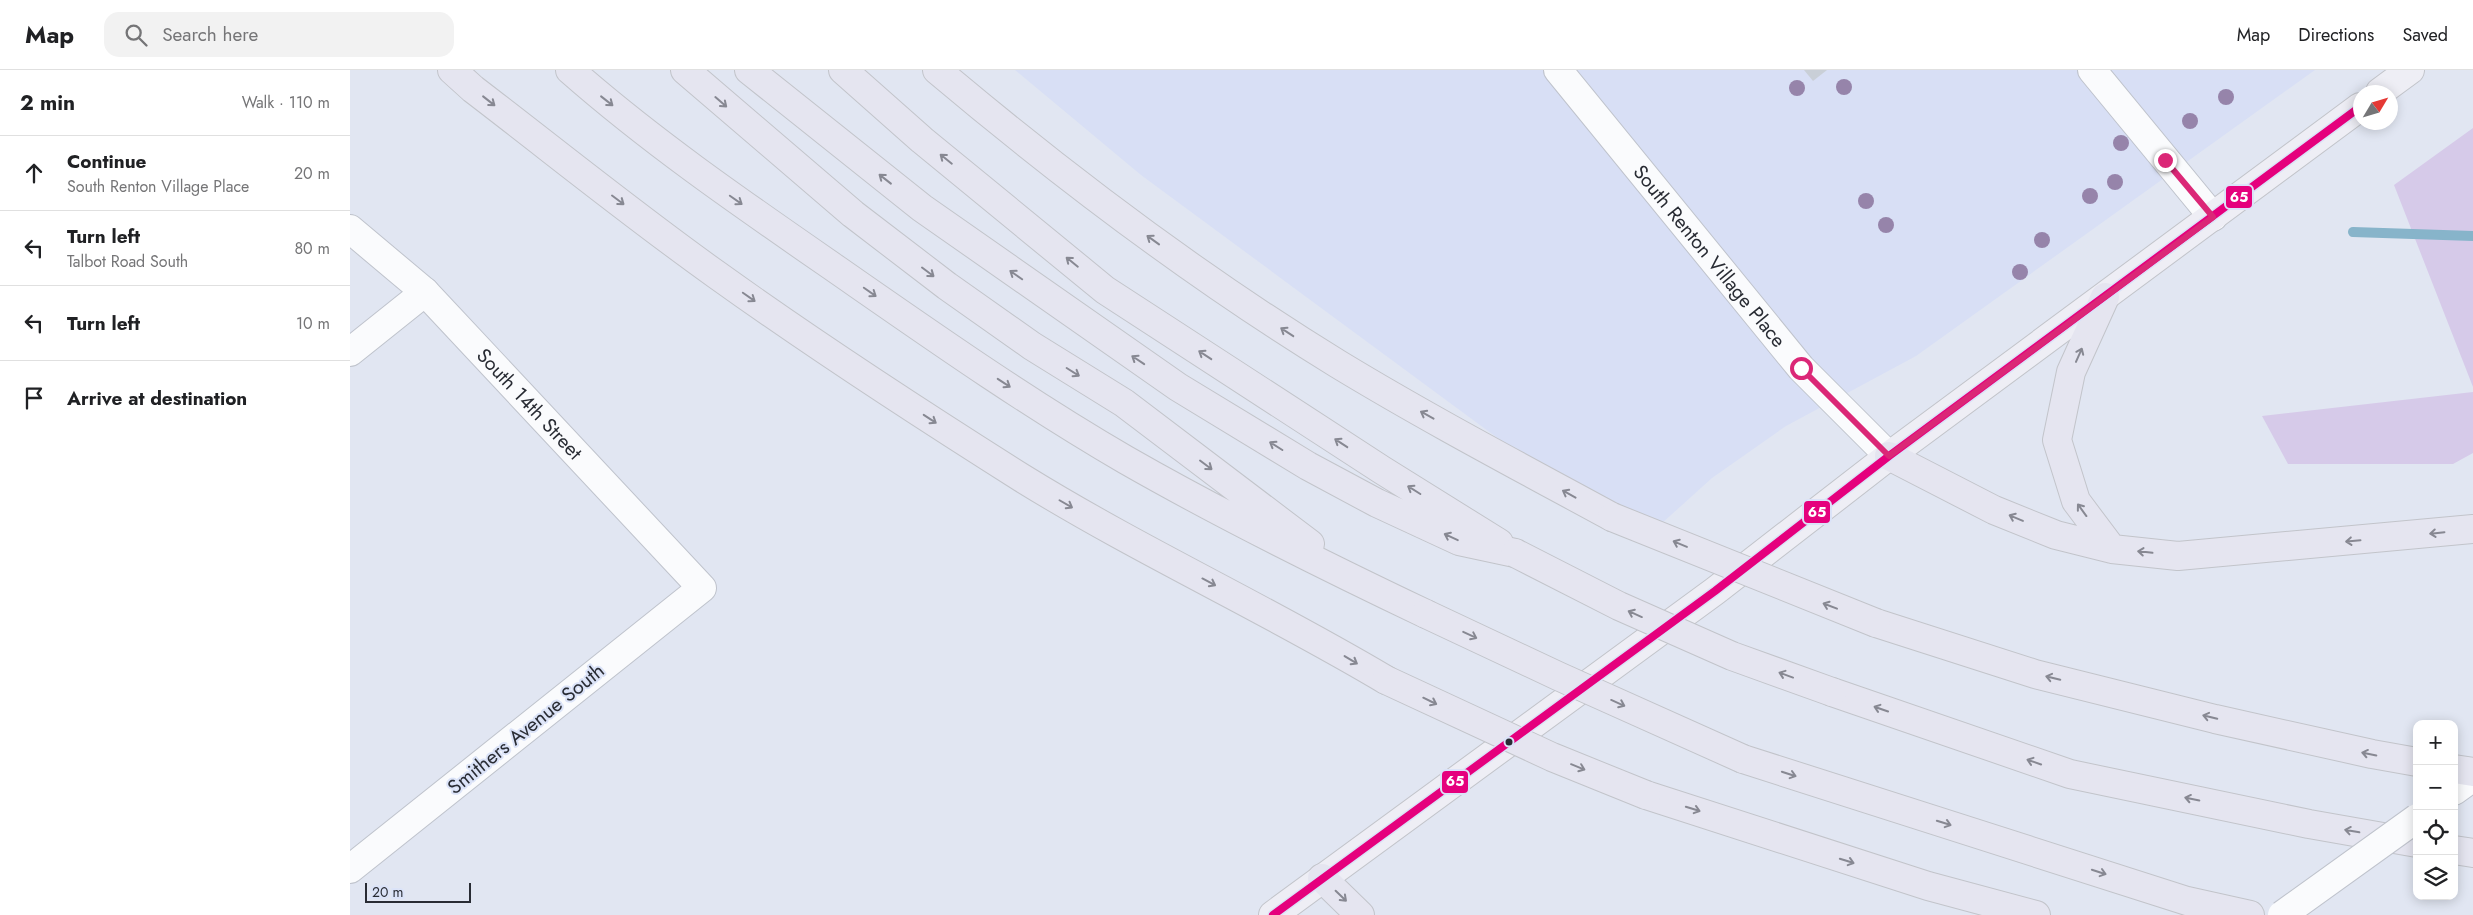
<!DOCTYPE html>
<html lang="en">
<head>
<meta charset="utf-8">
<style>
	body { margin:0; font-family:Jost,sans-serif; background:#f2f2f2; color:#202124 }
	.controls { position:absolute; right:15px; bottom:15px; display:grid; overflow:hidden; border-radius:10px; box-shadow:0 2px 12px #0003 }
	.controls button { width:45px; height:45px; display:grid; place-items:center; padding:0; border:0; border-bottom:1px solid #e0e0e0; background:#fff; color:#202124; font:25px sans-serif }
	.compass { position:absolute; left:2003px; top:15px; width:45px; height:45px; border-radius:50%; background:#fff; box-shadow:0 2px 12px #0003; rotate:52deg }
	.scale { position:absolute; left:15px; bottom:12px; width:106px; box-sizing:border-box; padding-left:5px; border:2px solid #292c34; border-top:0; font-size:14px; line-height:18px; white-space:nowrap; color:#292c34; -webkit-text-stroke:4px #dbe3f8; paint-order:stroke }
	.stop { position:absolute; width:15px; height:15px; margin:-11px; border:4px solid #db2777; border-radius:50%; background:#fff }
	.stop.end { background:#db2777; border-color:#fff; box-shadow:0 1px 5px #0008 }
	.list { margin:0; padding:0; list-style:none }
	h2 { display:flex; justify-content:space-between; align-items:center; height:65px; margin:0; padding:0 20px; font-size:21px }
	h2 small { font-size:16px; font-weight:400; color:#757577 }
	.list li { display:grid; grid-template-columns:32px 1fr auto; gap:15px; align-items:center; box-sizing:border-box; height:75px; padding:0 20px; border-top:1px solid #e0e0e0 }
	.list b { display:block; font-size:19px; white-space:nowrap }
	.list p { margin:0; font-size:16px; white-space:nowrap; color:#757577 }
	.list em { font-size:16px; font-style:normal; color:#757577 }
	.icon { flex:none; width:28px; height:28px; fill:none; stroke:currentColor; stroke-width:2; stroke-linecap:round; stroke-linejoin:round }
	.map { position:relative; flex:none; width:2123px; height:845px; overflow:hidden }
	header { display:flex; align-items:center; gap:30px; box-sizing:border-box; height:70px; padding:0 25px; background:#fff; border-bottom:1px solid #e0e0e0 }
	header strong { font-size:24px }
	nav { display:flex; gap:28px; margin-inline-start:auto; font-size:18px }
	.search { width:350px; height:45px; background:#f2f2f2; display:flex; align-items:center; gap:12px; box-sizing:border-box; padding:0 18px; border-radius:15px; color:#757577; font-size:19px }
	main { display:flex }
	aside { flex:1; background:#fff }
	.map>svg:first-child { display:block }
	.built { fill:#d8dff5 }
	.green { fill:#d6cae9 }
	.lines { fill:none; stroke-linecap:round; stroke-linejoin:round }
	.stream { stroke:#87b4ca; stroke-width:10 }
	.building { fill:#c9cfd7 }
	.minor-casing { stroke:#bfc3cc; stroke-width:30 }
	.major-casing { stroke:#c2c4ca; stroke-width:30 }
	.highway-casing { stroke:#c2c4ca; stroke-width:30 }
	.minor { stroke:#fafbfd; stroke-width:28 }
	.major { stroke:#eeeef5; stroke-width:28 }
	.highway { stroke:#e5e5f0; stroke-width:28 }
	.minor-bridge-casing { stroke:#bfc3cc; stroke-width:30; stroke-linecap:butt }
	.highway-bridge-casing { stroke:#c2c4ca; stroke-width:30; stroke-linecap:butt }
	.minor-bridge { stroke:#fafbfd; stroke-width:28 }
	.highway-bridge { stroke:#e5e5f0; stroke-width:28 }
	.bus-1-casing { stroke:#dbe3f8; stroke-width:11 }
	.bus-1 { stroke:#e5007d; stroke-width:8 }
	.tree { fill:#9684aa }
	.oneway { stroke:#878892 }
	.route { stroke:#db2777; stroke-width:6 }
	.bus-dot { fill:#292c34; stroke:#dbe3f8; stroke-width:2 }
	.labels { text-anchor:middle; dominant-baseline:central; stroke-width:4; stroke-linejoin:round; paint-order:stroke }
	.street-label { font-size:20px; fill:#292c34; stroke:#dbe3f8 }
	.line-badge { stroke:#dbe3f8; stroke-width:2 }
	.badge-label { font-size:14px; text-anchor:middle; font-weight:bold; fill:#fff }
</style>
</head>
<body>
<header>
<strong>Map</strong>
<div class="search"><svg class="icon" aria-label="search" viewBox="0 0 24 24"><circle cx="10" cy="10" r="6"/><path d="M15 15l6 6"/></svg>Search here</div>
<nav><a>Map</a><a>Directions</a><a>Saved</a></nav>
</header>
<main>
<aside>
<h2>2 min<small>Walk · 110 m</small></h2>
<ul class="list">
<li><svg class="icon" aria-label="ahead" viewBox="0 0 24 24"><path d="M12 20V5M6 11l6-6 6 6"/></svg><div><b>Continue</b><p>South Renton Village Place</p></div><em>20 m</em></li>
<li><svg class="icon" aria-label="left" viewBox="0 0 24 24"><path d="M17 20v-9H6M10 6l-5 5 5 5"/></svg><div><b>Turn left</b><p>Talbot Road South</p></div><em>80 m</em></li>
<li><svg class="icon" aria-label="left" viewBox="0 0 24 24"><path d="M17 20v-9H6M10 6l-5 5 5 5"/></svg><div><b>Turn left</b></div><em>10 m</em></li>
<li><svg class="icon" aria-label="arrive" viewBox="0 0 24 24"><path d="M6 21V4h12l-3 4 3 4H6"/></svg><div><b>Arrive at destination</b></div></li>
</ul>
</aside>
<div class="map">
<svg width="2123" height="845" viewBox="0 0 2123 845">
	<rect width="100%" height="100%" fill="#e1e6f2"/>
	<path class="built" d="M 665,0 L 1965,0 L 1566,286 L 1436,356 L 1362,408 L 1290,473 L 791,105 Z"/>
	<path class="green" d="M 2123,58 L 2123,317 L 2044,115 Z
		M 2123,322 L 2123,383 L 2103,394 L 1938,394 L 1912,346 Z"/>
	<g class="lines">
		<path class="stream" d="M 2003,162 L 2123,166"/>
	</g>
	<path class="building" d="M 1454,0 L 1477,0 L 1463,11 Z"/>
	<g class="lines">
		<defs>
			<g id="minor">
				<path id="s1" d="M 1208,0 L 1451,298 L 1539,386"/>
				<path d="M 1742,0 L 1863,147"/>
				<path id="s2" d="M 0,159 L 75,222 L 352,518 L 0,799"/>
				<path d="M 0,282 L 75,222"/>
				<path d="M 2104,721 L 2123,707"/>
			</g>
			<path id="major" d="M 2030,22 L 2060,0
				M 923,845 L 1365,521 L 1539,386 L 2010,37"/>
			<path id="highway" d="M 102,0 L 123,19 C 204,81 284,146 367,205 C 466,276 569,343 672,408 C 790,481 917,539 1036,610
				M 220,0 C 303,73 395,136 486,199 C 581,265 676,332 776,390 C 874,446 975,496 1076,544
				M 335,0 L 503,144 L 597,216 L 682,276 L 774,333 L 960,474
				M 399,0 L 572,138 L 828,317 L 958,396 L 1027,433 L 1109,471 L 1165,483
				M 493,0 L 572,70 L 755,220 L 1032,400 L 1149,473
				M 587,0 C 714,107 846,207 988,294 C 1077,348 1170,397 1262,447
				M 1755,227 L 1721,302 L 1707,370 L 1726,431 L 1762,479
				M 1539,386 L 1644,440 L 1706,465 L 1762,479 L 1828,486 L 2123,459
				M 1526,553 L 1685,604 L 1865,649 L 2022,684 L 2067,692
				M 1482,622 L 1720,704 L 1959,754 L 2067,773
				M 1393,689 L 1837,831 L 1900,845
				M 2104,699 L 2123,702
				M 1296,725 L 1578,816 L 1686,845
				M 2104,780 L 2123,783
				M 972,808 L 1010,845"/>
		</defs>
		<use href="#minor" class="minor-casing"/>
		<use href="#major" class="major-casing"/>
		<use href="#highway" class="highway-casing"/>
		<use href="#minor" class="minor"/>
		<use href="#major" class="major"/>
		<use href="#highway" class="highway"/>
		<defs>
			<path id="minor-bridge" d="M 1932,845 L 2067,748"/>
			<path id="highway-bridge" d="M 1262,447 L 1526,553
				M 1165,483 L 1269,536 L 1382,586 L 1482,622
				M 1076,544 L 1208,606 L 1393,689
				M 1036,610 L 1202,687 L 1296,725"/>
		</defs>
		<use href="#minor-bridge" class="minor-bridge-casing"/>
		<use href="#highway-bridge" class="highway-bridge-casing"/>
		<use href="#minor-bridge" class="minor-bridge"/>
		<use href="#highway-bridge" class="highway-bridge"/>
		<defs>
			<path id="bus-1" d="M 923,845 L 1365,521 L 1539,386 L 2010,37"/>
		</defs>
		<use href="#bus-1" class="bus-1-casing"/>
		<use href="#bus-1" class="bus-1"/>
	</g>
	<g class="tree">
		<circle cx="1494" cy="17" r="8"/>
		<circle cx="1447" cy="18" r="8"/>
		<circle cx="1876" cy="27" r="8"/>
		<circle cx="1840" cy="51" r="8"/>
		<circle cx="1771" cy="73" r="8"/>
		<circle cx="1765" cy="112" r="8"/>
		<circle cx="1740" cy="126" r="8"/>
		<circle cx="1516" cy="131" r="8"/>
		<circle cx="1536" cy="155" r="8"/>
		<circle cx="1692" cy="170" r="8"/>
		<circle cx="1670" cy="202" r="8"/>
	</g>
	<defs><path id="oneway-shaft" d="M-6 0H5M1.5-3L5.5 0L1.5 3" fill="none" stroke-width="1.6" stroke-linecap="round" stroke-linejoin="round" transform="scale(1.25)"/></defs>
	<g class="oneway">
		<use href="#oneway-shaft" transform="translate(139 31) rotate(38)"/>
		<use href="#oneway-shaft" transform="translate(257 31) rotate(38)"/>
		<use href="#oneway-shaft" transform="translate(371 32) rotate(41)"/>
		<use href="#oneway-shaft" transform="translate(596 89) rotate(-141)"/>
		<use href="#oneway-shaft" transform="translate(535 109) rotate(-142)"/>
		<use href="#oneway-shaft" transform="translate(268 130) rotate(37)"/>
		<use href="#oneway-shaft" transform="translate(386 130) rotate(35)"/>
		<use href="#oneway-shaft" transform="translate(803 170) rotate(-144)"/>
		<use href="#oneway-shaft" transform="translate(722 192) rotate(-141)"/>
		<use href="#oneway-shaft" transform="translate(578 202) rotate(37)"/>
		<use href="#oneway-shaft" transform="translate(666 205) rotate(-145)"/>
		<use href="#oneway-shaft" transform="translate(520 222) rotate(35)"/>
		<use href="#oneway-shaft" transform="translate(399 227) rotate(35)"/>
		<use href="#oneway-shaft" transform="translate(937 262) rotate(-147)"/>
		<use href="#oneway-shaft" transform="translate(855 285) rotate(-147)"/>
		<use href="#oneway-shaft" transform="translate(1729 285) rotate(-66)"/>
		<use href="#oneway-shaft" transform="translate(788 290) rotate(-146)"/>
		<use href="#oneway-shaft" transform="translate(723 302) rotate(32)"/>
		<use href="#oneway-shaft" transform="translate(654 313) rotate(33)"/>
		<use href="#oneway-shaft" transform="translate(1077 345) rotate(-151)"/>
		<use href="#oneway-shaft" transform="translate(580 349) rotate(33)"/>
		<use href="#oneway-shaft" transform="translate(991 373) rotate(-147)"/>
		<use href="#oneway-shaft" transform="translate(926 376) rotate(-148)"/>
		<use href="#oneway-shaft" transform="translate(856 395) rotate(37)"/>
		<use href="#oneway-shaft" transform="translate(1064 420) rotate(-148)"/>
		<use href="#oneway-shaft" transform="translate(1219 424) rotate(-151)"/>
		<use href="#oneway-shaft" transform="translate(716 434) rotate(30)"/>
		<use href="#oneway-shaft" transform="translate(1732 440) rotate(-126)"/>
		<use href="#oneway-shaft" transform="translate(1666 448) rotate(-157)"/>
		<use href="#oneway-shaft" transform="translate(2087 463) rotate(174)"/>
		<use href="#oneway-shaft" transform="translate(1101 467) rotate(-155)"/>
		<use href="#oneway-shaft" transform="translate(2003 471) rotate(175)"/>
		<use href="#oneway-shaft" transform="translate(1330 474) rotate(-157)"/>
		<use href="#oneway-shaft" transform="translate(1795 482) rotate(-174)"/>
		<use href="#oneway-shaft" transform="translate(859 512) rotate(28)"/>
		<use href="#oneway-shaft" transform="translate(1480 536) rotate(-159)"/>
		<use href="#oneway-shaft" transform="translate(1285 544) rotate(-156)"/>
		<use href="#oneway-shaft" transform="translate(1120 565) rotate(25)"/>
		<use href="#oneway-shaft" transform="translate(1001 590) rotate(31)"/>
		<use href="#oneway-shaft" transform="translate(1436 605) rotate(-160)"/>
		<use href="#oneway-shaft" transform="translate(1703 608) rotate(-166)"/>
		<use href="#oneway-shaft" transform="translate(1080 631) rotate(26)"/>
		<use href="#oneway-shaft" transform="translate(1268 633) rotate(24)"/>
		<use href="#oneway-shaft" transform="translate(1531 639) rotate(-161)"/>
		<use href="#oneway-shaft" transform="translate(1860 647) rotate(-166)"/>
		<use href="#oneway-shaft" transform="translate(2019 684) rotate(-168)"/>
		<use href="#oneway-shaft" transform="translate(1684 692) rotate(-161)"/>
		<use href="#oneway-shaft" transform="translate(1228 697) rotate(22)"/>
		<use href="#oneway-shaft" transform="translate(1439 704) rotate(18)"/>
		<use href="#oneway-shaft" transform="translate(1842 729) rotate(-168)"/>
		<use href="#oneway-shaft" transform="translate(1343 739) rotate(17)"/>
		<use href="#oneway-shaft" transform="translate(1594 753) rotate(17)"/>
		<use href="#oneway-shaft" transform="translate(2002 761) rotate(-170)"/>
		<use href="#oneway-shaft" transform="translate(1497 791) rotate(17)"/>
		<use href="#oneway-shaft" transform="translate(1749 802) rotate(18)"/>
		<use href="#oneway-shaft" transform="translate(991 826) rotate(44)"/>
	</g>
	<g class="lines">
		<path class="route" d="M 1451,298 L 1539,386 L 1863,147 L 1815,90"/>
	</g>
	<circle class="bus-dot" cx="1159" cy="672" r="4.5"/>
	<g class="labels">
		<g class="street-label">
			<text stroke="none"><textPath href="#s1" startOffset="240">South Renton Village Place</textPath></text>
			<text stroke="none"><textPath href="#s2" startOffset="251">South 14th Street</textPath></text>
			<text transform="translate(176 659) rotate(-39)">Smithers Avenue South</text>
		</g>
	</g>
	<g class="line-badge">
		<rect x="1875" y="115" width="28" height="24" rx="5" fill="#e5007d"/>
		<rect x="1453" y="430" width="28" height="24" rx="5" fill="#e5007d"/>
		<rect x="1091" y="700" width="28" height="24" rx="5" fill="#e5007d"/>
	</g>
	<g class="badge-label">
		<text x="1889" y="132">65</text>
		<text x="1467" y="447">65</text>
		<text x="1105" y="716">65</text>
	</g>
</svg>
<div class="controls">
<button>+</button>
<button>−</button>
<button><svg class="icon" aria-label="locate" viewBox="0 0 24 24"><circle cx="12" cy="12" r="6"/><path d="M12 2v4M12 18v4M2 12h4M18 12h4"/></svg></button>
<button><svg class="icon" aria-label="layers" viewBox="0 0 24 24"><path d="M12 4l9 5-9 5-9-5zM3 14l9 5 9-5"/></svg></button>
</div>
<svg class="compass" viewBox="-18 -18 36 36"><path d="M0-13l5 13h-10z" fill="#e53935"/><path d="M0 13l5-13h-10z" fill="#757577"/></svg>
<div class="scale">20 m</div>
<div class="stop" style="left:1451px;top:298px"></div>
<div class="stop end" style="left:1815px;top:90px"></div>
</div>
</main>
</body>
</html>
